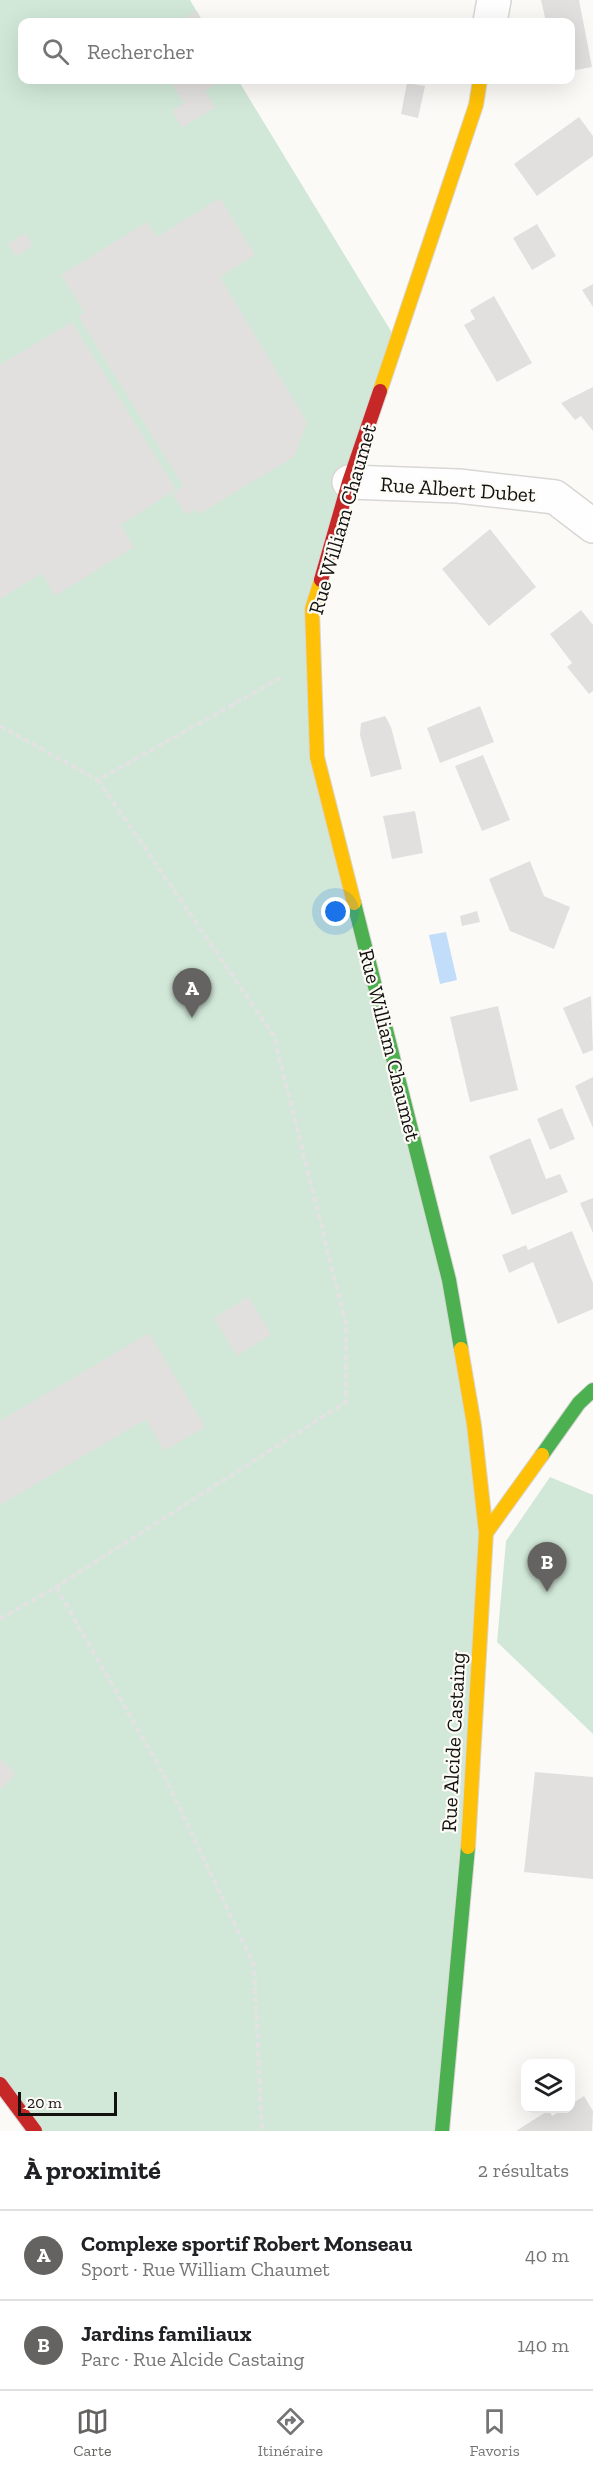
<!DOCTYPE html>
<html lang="fr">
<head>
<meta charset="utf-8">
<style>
	body { margin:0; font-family:"Zilla Slab",serif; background:#f6f6f6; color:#202124 }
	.controls { position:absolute; right:18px; bottom:18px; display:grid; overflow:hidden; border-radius:12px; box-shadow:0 6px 24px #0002 }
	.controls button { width:54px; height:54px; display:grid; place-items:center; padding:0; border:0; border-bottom:2px solid #e0e0e0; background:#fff; color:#202124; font:30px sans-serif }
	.scale { position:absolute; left:18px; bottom:15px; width:99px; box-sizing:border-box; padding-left:6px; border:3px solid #121110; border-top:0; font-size:16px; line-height:21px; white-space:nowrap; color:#121110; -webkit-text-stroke:4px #fdfbf6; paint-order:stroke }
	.you { position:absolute; left:336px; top:912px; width:21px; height:21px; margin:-15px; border:4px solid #fff; border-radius:50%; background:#1a73e8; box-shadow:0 0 0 9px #1a73e833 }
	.badge { display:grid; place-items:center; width:39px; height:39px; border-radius:50%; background:#646361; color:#fff; font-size:20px; font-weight:700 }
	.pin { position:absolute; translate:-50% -50px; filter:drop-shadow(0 2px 3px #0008) }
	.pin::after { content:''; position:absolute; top:32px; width:21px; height:18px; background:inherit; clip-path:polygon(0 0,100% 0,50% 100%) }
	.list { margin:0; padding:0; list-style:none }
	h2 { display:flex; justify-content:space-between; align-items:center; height:78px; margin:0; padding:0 24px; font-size:26px }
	h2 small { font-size:20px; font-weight:400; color:#757577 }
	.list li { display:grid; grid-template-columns:39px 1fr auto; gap:18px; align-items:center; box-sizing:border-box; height:90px; padding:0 24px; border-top:2px solid #e0e0e0 }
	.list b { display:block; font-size:22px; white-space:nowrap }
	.list p { margin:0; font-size:20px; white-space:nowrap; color:#757577 }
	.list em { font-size:20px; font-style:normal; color:#757577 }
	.icon { flex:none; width:33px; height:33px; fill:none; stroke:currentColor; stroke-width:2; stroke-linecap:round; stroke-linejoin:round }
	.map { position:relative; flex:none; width:593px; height:2131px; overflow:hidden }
	.search { position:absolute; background:#fff; box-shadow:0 6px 24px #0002; left:18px; right:18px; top:18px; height:66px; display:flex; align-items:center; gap:15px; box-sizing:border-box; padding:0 21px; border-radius:12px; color:#757577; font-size:22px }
	.sheet { height:258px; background:#fff }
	nav { display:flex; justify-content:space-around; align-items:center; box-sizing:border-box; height:84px; border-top:2px solid #e0e0e0; background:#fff; font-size:16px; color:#757577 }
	nav a { display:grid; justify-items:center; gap:3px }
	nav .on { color:#646361 }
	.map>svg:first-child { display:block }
	.green { fill:#d1e8d8 }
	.water { fill:#c2ddf9 }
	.building { fill:#e2e0df }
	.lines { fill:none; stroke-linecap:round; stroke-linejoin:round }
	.street-casing { stroke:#d8d7d4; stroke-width:36 }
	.fast-casing { stroke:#d8d7d4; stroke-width:16 }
	.slow-casing { stroke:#d8d7d4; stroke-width:16 }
	.jam-casing { stroke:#d8d7d4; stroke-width:16 }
	.path { stroke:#e2e2e2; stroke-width:4; stroke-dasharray:6 3; stroke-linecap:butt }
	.street { stroke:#fffefe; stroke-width:33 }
	.fast { stroke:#4caf50; stroke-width:14 }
	.slow { stroke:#ffc107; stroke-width:14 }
	.jam { stroke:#c62828; stroke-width:14 }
	.labels { text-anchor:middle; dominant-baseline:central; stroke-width:4.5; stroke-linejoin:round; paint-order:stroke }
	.street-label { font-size:21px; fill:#121110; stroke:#fdfbf6 }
</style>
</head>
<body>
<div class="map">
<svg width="593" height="2131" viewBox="0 0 593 2131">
	<rect width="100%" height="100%" fill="#fcfaf7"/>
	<path class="green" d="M 0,0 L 190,0 L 203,22 L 22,22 L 22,80 L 238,80 L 397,341 L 312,609 L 317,757 L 449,1280 L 486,1533 L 442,2131 L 35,2131 L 0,2084 Z
		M 550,1477 L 593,1495 L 593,1734 L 497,1642 L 506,1541 Z"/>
	<path class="water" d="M 446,932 L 457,980 L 440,984 L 429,935 Z"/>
	<path class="building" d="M 541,0 L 579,0 L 592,67 L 570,71 L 570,22 L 546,22 Z
		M 197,11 L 203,22 L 178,22 Z
		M 169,80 L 215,80 L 218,83 L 205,91 L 215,107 L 182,128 L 172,111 L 184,103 Z
		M 407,83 L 425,86 L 418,118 L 401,114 Z
		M 579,117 L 593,136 L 593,156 L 537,196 L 514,164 Z
		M 220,198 L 255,255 L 220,277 L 307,422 L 295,456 L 199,514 L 196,509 L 186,515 L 172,494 L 183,486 L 78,316 L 85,313 L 61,275 L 147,222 L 157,237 Z
		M 537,224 L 556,256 L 532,270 L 513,238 Z
		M 25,233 L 33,246 L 16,256 L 8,244 Z
		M 593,284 L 593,307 L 582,290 Z
		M 494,296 L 532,363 L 497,382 L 464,325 L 475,319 L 470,310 Z
		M 72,322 L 176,489 L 121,525 L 134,547 L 55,596 L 42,573 L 0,599 L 0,365 Z
		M 593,387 L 593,431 L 581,416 L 575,420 L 561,403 Z
		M 490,529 L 536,587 L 489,626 L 442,569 Z
		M 581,610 L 593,625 L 593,691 L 589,694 L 567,667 L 572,663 L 550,634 Z
		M 480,706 L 494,742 L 440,763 L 427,728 Z
		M 385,716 L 391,727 L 402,769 L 371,777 L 360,735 L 361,723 Z
		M 483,755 L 510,820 L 482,831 L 455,766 Z
		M 415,811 L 423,853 L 392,859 L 383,816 Z
		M 530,861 L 544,896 L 570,907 L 554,949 L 510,931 L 489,879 Z
		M 477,911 L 480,922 L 462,926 L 460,916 Z
		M 591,996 L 593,1050 L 583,1054 L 563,1008 Z
		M 498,1006 L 518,1090 L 470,1102 L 450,1017 Z
		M 593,1077 L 593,1128 L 575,1086 Z
		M 562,1108 L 575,1139 L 550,1150 L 537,1119 Z
		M 530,1138 L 546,1179 L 560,1174 L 568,1192 L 512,1215 L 489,1156 Z
		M 593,1198 L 593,1233 L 580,1203 Z
		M 572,1231 L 593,1283 L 593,1309 L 558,1324 L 533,1262 L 509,1273 L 502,1255 L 526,1245 L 528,1250 Z
		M 248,1297 L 271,1334 L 237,1356 L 214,1318 Z
		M 149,1333 L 205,1427 L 164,1451 L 146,1419 L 0,1505 L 0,1421 Z
		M 0,1759 L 16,1774 L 0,1790 Z
		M 535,1772 L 593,1777 L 593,1879 L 524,1872 Z
		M 584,2096 L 593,2111 L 592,2131 L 516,2131 L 549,2110 L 552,2116 L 564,2109 L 570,2109 L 570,2105 Z"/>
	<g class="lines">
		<defs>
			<path id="street" d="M 490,22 L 494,0
				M 349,482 L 458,486 L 555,497 L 593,526"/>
			<path id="fast" d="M 354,903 L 449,1280 L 461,1349
				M 542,1455 L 579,1403 L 593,1390
				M 442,2131 L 468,1847"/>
			<path id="slow" d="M 380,391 L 476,105 L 480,80
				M 321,580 L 312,609 L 317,757 L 354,903
				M 461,1349 L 474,1425 L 486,1533
				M 468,1847 L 486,1533 L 542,1455"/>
			<path id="jam" d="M 321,580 L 349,482 L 380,391
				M 0,2084 L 35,2131"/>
		</defs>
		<use href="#street" class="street-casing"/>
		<use href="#fast" class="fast-casing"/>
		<use href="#slow" class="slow-casing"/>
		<use href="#jam" class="jam-casing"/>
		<path class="path" d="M 0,726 L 98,780 L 282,677
			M 56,1587 L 164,1775 L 254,1965 L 262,2131
			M 0,1619 L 56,1587 L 346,1402 L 346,1325 L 274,1036 L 98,780"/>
		<use href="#street" class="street"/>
		<use href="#fast" class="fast"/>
		<use href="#slow" class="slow"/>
		<use href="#jam" class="jam"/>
	</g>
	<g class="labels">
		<g class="street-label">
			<text transform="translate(458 489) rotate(4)">Rue Albert Dubet</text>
			<text transform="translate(342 519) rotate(-74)">Rue William Chaumet</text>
			<text transform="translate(390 1045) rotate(76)">Rue William Chaumet</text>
			<text transform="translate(453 1742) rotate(-87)">Rue Alcide Castaing</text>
		</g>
	</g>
</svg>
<div class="controls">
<button><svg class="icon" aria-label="layers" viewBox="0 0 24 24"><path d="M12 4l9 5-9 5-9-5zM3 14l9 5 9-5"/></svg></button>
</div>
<div class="scale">20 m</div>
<div class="you"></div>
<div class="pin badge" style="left:192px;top:1018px">A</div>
<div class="pin badge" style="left:547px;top:1592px">B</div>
<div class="search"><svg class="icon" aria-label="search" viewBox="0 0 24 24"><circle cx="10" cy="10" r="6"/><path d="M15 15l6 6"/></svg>Rechercher</div>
</div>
<section class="sheet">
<h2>À proximité<small>2 résultats</small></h2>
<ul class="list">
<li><span class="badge">A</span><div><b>Complexe sportif Robert Monseau</b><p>Sport · Rue William Chaumet</p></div><em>40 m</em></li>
<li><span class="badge">B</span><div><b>Jardins familiaux</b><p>Parc · Rue Alcide Castaing</p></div><em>140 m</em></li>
</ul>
</section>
<nav>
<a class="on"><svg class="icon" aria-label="map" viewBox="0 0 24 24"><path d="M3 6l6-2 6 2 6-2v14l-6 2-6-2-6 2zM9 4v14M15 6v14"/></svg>Carte</a>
<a><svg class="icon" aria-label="directions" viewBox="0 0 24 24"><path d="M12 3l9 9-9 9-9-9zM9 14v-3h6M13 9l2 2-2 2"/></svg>Itinéraire</a>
<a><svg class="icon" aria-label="saved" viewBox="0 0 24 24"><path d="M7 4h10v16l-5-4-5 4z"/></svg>Favoris</a>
</nav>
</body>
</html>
